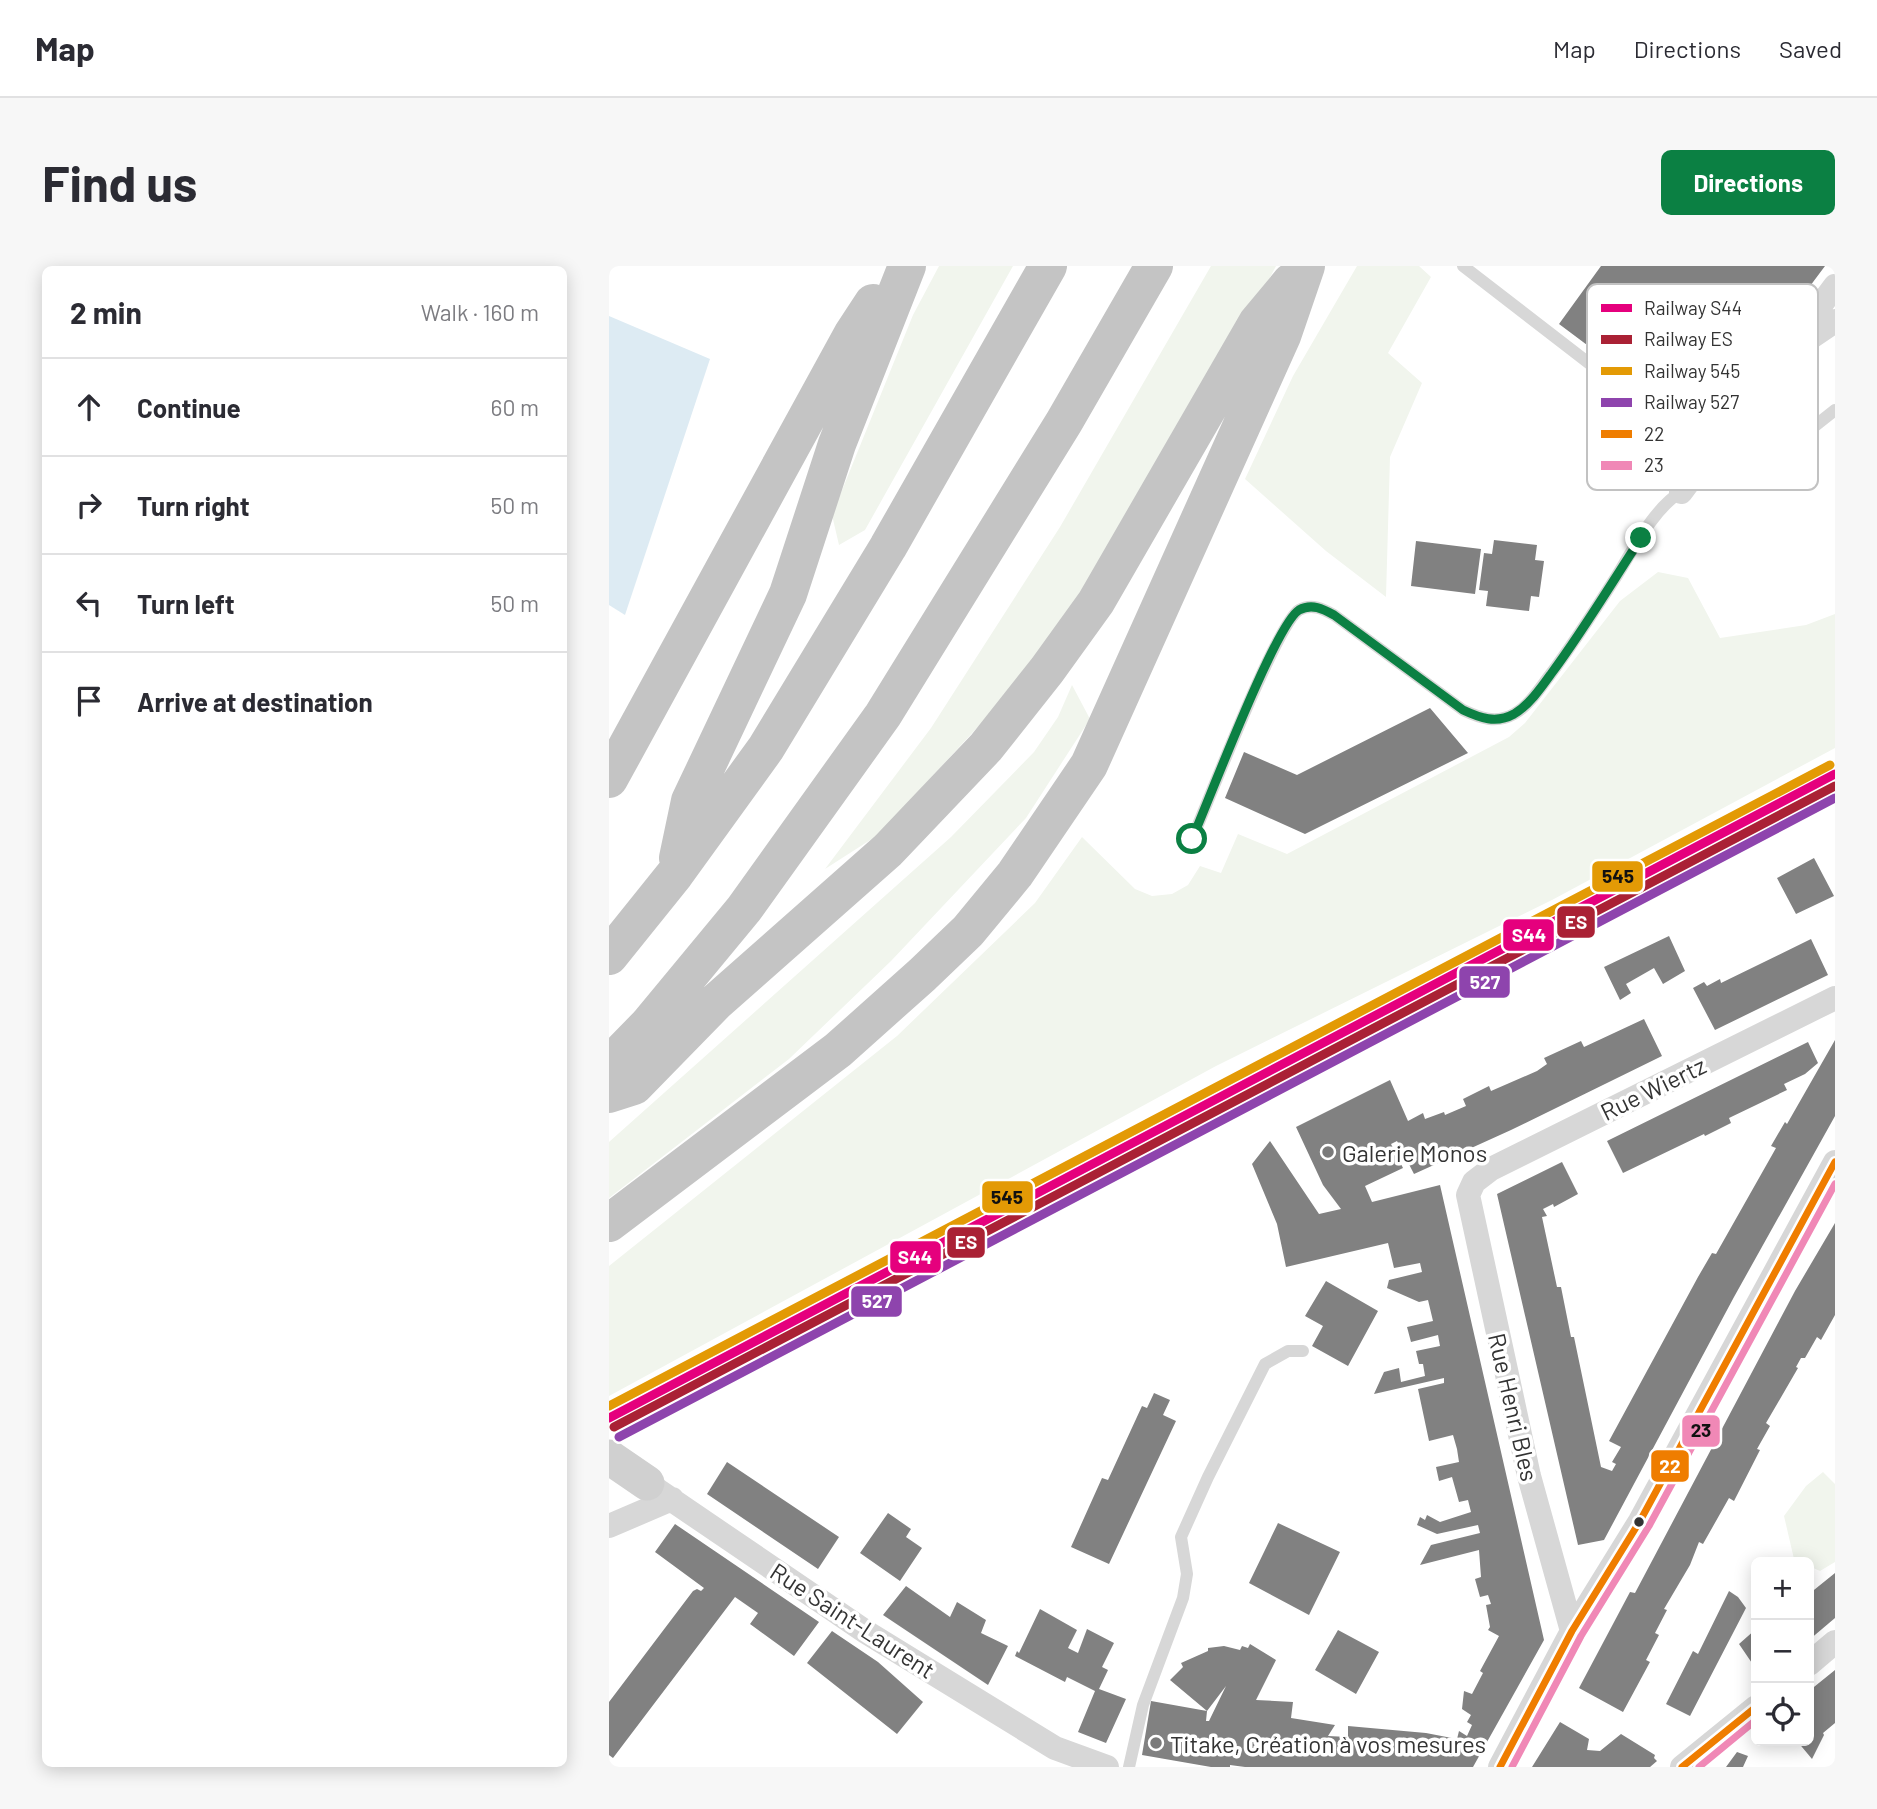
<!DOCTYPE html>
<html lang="en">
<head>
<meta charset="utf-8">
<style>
	body { margin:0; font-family:Barlow,sans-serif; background:#f7f7f7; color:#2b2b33 }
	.controls { position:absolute; right:21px; bottom:21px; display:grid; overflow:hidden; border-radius:10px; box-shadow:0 4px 18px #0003 }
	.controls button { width:63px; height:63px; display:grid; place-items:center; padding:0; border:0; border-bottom:2px solid #e1e1e2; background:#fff; color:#2b2b33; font:35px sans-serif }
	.stop { position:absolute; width:21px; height:21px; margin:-16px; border:5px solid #0b8043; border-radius:50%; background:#fff }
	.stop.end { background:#0b8043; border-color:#fff; box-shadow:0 2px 7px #0008 }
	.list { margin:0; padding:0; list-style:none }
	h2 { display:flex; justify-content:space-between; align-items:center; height:91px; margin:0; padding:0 28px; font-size:30px }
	h2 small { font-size:23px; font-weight:400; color:#7c7c81 }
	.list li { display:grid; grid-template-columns:46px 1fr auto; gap:21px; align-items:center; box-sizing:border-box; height:98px; padding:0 28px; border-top:2px solid #e1e1e2 }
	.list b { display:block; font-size:26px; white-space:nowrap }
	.list em { font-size:23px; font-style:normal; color:#7c7c81 }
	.icon { flex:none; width:38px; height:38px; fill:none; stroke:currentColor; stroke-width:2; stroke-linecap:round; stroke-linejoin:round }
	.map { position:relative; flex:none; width:1226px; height:1501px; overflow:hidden; border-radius:10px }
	header { display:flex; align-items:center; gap:42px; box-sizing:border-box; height:98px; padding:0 35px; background:#fff; border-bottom:2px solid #e1e1e2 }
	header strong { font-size:33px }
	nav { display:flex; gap:38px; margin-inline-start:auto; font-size:24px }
	.intro { display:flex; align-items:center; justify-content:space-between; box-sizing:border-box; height:168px; padding:0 42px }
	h1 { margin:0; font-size:49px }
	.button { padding:18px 32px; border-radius:10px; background:#0b8043; color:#fff; font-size:24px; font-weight:700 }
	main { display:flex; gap:42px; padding:0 42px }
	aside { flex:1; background:#fff; border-radius:10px; box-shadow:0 4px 18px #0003 }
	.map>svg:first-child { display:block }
	.green { fill:#f1f5ed }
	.water { fill:#ddebf3 }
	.building { fill:#818181 }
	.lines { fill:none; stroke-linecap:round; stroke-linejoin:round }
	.lane { stroke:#d7d7d7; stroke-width:12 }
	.street { stroke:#d7d7d7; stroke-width:24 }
	.secondary { stroke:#d0d0d0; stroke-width:35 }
	.highway { stroke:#c4c4c4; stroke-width:38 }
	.bus-1-casing { stroke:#fff; stroke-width:12 }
	.bus-2-casing { stroke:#fff; stroke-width:12 }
	.bus-1 { stroke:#ef7d00; stroke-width:7 }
	.bus-2 { stroke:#f088b6; stroke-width:7 }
	.rail-1-casing { stroke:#fff; stroke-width:14 }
	.rail-2-casing { stroke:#fff; stroke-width:14 }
	.rail-3-casing { stroke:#fff; stroke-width:14 }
	.rail-4-casing { stroke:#fff; stroke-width:14 }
	.rail-1 { stroke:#e5007d; stroke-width:9 }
	.rail-2 { stroke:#aa2135; stroke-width:9 }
	.rail-3 { stroke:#e39a05; stroke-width:9 }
	.rail-4 { stroke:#8e44ad; stroke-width:9 }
	.route { stroke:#0b8043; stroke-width:9 }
	.poi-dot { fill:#7a7a7a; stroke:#fff; stroke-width:2.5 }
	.bus-dot { fill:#333; stroke:#fff; stroke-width:2.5 }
	.labels { text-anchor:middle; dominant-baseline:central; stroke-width:7; stroke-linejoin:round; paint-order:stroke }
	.street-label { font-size:24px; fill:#333; stroke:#fff }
	.poi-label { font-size:24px; fill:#333; stroke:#fff; text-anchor:start }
	.key { fill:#fff; stroke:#c2c2c2; stroke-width:2 }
	.key-label { font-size:19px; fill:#333 }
	.line-badge { stroke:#fff; stroke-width:2.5 }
	.badge-label { font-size:19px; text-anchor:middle; font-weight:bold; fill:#fff }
	.pale-badge-label { font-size:19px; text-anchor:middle; font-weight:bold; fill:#111 }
</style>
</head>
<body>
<header>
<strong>Map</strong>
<nav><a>Map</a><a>Directions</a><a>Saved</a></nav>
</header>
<div class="intro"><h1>Find us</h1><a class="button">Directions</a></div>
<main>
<aside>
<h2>2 min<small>Walk · 160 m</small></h2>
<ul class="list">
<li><svg class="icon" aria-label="ahead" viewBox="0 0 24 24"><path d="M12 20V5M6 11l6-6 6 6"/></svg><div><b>Continue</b></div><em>60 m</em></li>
<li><svg class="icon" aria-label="right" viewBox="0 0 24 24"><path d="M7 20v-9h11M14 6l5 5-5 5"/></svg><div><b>Turn right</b></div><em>50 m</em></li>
<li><svg class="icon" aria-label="left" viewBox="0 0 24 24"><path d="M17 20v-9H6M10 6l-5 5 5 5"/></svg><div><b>Turn left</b></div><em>50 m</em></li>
<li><svg class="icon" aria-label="arrive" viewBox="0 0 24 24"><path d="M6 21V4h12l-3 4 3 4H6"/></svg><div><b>Arrive at destination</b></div></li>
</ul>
</aside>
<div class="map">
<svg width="1226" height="1501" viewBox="0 0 1226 1501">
	<rect width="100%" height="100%" fill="#fff"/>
	<path class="green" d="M 330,0 L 404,0 L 256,264 L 230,279 L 223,249 L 304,49 Z
		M 602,0 L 667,0 L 630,71 L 460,352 L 377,452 L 269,569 L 216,603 L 322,462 L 451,261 Z
		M 748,0 L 810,0 L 822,11 L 779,87 L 813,117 L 781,191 L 777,331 L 717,285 L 636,213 L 684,110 Z
		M 1049,306 L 1079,312 L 1111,372 L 1197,359 L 1226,348 L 1226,482 L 943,634 L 607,800 L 0,1130 L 0,1000 L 288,770 L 426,637 L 473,571 L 526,623 L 543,630 L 563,628 L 579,619 L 591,600 L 612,607 L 629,568 L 678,588 L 900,471 L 916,457 L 1011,335 Z
		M 463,419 L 481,453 L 417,552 L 282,695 L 180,793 L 0,932 L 0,876 L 342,571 L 425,486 L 449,451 Z
		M 1214,1206 L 1226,1218 L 1226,1296 L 1211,1305 L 1200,1300 L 1200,1296 L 1185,1293 L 1175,1250 L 1197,1220 Z"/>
	<path class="water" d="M 0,50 L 101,93 L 16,349 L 0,339 Z"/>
	<path class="building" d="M 992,0 L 1216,0 L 1093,165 L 950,58 Z
		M 885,274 L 928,279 L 926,294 L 935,295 L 930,331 L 922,330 L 920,345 L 877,340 L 879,325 L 870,324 L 875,287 L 883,288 Z
		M 807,275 L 872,283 L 866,328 L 802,320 Z
		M 821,442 L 859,487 L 696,568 L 616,532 L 635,486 L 688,509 Z
		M 1205,592 L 1225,630 L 1187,648 L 1168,612 Z
		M 1060,670 L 1076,705 L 1054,718 L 1045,702 L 1017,718 L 1022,727 L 1011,734 L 995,701 Z
		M 1202,673 L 1219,709 L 1106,764 L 1084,722 L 1095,716 L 1098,720 L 1111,713 L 1112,717 Z
		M 1035,753 L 1053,790 L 902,864 L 805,908 L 788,875 L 782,878 L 794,902 L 756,920 L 763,936 L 831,919 L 935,1374 L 864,1501 L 636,1501 L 621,1499 L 621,1501 L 602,1501 L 533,1489 L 542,1435 L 598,1445 L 597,1455 L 600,1455 L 617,1420 L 598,1445 L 561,1414 L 574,1401 L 572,1397 L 599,1385 L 599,1382 L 615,1380 L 631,1384 L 633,1380 L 639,1382 L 641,1378 L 667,1394 L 647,1434 L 684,1436 L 682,1452 L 726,1459 L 719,1470 L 739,1471 L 739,1460 L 817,1467 L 848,1473 L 850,1465 L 858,1470 L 863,1459 L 858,1456 L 862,1449 L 853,1443 L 855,1425 L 863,1428 L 874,1407 L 871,1405 L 890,1370 L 879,1364 L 881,1361 L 877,1339 L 882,1338 L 879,1329 L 871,1331 L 866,1313 L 872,1311 L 870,1284 L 811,1299 L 822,1279 L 871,1267 L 869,1259 L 828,1268 L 808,1259 L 811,1251 L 816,1254 L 818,1249 L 831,1256 L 862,1246 L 859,1234 L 850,1236 L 843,1211 L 830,1215 L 827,1201 L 850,1196 L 848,1183 L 844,1169 L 820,1175 L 809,1123 L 835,1117 L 835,1112 L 765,1128 L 775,1106 L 790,1102 L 792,1116 L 816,1110 L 814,1098 L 810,1098 L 807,1085 L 831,1080 L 829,1069 L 802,1076 L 798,1061 L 824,1055 L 819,1034 L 810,1036 L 778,1022 L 780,1014 L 813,1006 L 811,997 L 785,1002 L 779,977 L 677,1001 L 668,958 L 643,898 L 661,875 L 710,948 L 732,943 L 714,919 L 687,861 L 781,814 L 799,855 L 814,847 L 816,853 L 835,846 L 836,849 L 857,840 L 854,833 L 880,820 L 882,825 L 928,805 L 938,798 L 935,792 L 972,775 L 975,781 Z
		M 1226,774 L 1226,850 L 1125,1031 L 995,1274 L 969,1279 L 888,928 L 953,896 L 969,928 L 945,941 L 944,938 L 934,943 L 938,950 L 933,951 L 948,1021 L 952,1021 L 962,1071 L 965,1071 L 992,1201 L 1003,1205 L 1007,1198 L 1003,1196 L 1012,1181 L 1000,1175 L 1089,1011 L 1103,987 L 1107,988 L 1167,882 L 1162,880 L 1176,856 L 1178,858 Z
		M 1199,776 L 1209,797 L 1196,808 L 1175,818 L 1178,824 L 1120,852 L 1122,857 L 1096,870 L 1095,868 L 1014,907 L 998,875 Z
		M 1226,957 L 1226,1049 L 1212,1074 L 1208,1071 L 1196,1092 L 1192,1092 L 1187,1101 L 1189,1102 L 1157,1157 L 1161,1160 L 1148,1183 L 1151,1184 L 1125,1235 L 1120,1232 L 1094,1278 L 1090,1276 L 1081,1299 L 1055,1343 L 1058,1344 L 1046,1367 L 1050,1369 L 1037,1394 L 1041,1396 L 1014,1446 L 970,1422 L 1021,1326 L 1026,1327 L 1186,1025 Z
		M 717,1015 L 769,1045 L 739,1100 L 703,1080 L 714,1060 L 696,1050 Z
		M 545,1127 L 561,1134 L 554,1149 L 567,1155 L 500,1298 L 462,1281 L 493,1212 L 499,1214 L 533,1140 L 538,1142 Z
		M 118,1196 L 230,1271 L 209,1303 L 98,1228 Z
		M 279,1247 L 302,1263 L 297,1271 L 313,1282 L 291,1315 L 251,1287 Z
		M 669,1257 L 731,1286 L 700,1349 L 640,1317 Z
		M 66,1258 L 210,1356 L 185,1390 L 141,1358 L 149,1347 L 126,1331 L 4,1492 L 0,1489 L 0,1436 L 84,1325 L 88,1323 L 92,1325 L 95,1322 L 46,1286 Z
		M 1226,1307 L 1226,1352 L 1200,1374 L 1200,1328 Z
		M 297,1320 L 341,1351 L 348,1336 L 377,1354 L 372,1367 L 399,1380 L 379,1419 L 274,1349 Z
		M 1120,1325 L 1129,1331 L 1137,1342 L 1081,1450 L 1057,1438 L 1084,1385 L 1089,1388 Z
		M 431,1343 L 468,1364 L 459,1382 L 469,1387 L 478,1363 L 505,1377 L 493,1401 L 499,1404 L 490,1423 L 517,1433 L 497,1477 L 469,1466 L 486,1425 L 458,1411 L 456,1416 L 406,1390 L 408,1385 L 410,1387 Z
		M 1147,1363 L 1147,1403 L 1130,1378 Z
		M 729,1364 L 770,1386 L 747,1428 L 706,1404 Z
		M 223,1365 L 269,1396 L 314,1436 L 288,1468 L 198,1397 Z
		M 1226,1404 L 1226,1457 L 1214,1467 L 1215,1469 L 1203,1493 L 1188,1475 L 1200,1475 L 1200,1425 Z
		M 951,1456 L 980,1473 L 978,1484 L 991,1485 L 1012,1468 L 1046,1489 L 1045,1492 L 1048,1495 L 1041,1501 L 923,1501 Z
		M 1128,1486 L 1139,1490 L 1134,1501 L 1117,1501 Z"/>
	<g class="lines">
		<path class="lane" d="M 1182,183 L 1197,167 L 1226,144
			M 583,573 C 599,537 667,359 690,344 C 703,337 714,343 725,349 L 854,444 C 871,452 887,458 905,448 C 920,440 931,422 941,409 C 965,377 986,344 1007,311 C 1024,284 1045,242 1072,226 L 1040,199 L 1023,169 L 1012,122 L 854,0
			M 520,1501 L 534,1439 L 574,1332 L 578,1308 L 572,1271 L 599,1211 L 656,1098 L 679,1085 L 694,1085"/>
		<path class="street" d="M 1192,78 L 1226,55
			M 1072,226 L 1226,20
			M 38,1217 L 257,1366 L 446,1482 L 498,1501
			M 0,1260 L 63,1233
			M 963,1365 L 920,1210 L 859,929 L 865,916 L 882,903 L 1226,732
			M 1200,1398 L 1226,1376
			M 891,1501 L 963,1365 L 1031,1255 L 1226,896
			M 1073,1501 L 1147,1441"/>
		<path class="secondary" d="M 0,1191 L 38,1217"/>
		<path class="highway" d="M 0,513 L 243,69 L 264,37
			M 69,592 L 81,535 L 179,328 L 228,178 L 298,0
			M 0,690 L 66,608 L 157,482 L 279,281 L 439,0
			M 0,799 L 39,759 L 135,643 L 274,449 L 455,156 L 545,0
			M 0,828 L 25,820 L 107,736 L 279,584 L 377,481 L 438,404 L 487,336 L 648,57 L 682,16
			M 0,957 L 229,784 L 313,709 L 359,665 L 406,608 L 480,499 L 673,70 L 697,0"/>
		<defs>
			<path id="bus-1" d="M 891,1501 L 963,1365 L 1031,1255 L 1226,896
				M 1073,1501 L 1147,1441"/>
			<path id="bus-2" d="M 903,1501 L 972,1370 L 1040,1260 L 1226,918
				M 1090,1501 L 1147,1454"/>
		</defs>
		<use href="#bus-1" class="bus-1-casing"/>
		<use href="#bus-2" class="bus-2-casing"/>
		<use href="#bus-1" class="bus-1"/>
		<use href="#bus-2" class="bus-2"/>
		<defs>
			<path id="rail-1" d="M 0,1152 L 1226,508"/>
			<path id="rail-2" d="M 5,1161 L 1226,520"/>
			<path id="rail-3" d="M 0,1140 L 1221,499"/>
			<path id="rail-4" d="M 10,1171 L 1226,532"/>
		</defs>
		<use href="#rail-1" class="rail-1-casing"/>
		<use href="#rail-2" class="rail-2-casing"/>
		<use href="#rail-3" class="rail-3-casing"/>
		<use href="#rail-4" class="rail-4-casing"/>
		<use href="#rail-1" class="rail-1"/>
		<use href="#rail-2" class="rail-2"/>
		<use href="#rail-3" class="rail-3"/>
		<use href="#rail-4" class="rail-4"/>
	</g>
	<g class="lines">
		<path class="route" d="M 583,573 C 599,537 666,359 690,344 C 703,337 714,343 725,349 L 854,444 C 871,452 887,458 905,448 C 920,439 932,422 942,408 C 974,365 1002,318 1032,272"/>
	</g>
	<g class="poi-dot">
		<circle cx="719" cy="886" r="7"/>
		<circle cx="547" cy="1477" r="7"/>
	</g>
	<circle class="bus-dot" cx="1030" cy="1256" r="6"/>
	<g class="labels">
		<g class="street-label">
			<text transform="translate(1044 822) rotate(-26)">Rue Wiertz</text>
			<text transform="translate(905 1141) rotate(77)">Rue Henri Bles</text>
			<text transform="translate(244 1354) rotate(33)">Rue Saint-Laurent</text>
		</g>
		<g class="poi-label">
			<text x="733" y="886">Galerie Monos</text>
			<text x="561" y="1477">Titake, Création à vos mesures</text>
		</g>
	</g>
	<rect x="978" y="18" width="231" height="206" rx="10" class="key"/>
	<rect x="992" y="38" width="31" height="8" fill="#e5007d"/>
	<rect x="992" y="69" width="31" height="9" fill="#aa2135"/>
	<rect x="992" y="101" width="31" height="8" fill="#e39a05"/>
	<rect x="992" y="132" width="31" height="9" fill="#8e44ad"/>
	<rect x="992" y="164" width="31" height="8" fill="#ef7d00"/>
	<rect x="992" y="195" width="31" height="9" fill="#f088b6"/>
	<g class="key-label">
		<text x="1035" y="49">Railway S44</text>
		<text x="1035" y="80">Railway ES</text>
		<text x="1035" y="112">Railway 545</text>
		<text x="1035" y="143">Railway 527</text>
		<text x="1035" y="175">22</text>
		<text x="1035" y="206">23</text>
	</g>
	<g class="line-badge">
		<rect x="982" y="594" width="53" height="33" rx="7" fill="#e39a05"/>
		<rect x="947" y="639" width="40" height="34" rx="7" fill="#aa2135"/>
		<rect x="893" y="652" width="53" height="34" rx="7" fill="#e5007d"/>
		<rect x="849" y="699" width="53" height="34" rx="7" fill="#8e44ad"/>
		<rect x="372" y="914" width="53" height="34" rx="7" fill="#e39a05"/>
		<rect x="337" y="960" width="40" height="33" rx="7" fill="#aa2135"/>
		<rect x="280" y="974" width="53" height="34" rx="7" fill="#e5007d"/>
		<rect x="241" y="1019" width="53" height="33" rx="7" fill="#8e44ad"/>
		<rect x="1072" y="1148" width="40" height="34" rx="7" fill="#f088b6"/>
		<rect x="1041" y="1183" width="40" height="34" rx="7" fill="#ef7d00"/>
	</g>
	<g class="badge-label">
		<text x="967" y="663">ES</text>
		<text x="920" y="676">S44</text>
		<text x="876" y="723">527</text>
		<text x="357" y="983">ES</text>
		<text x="306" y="998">S44</text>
		<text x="268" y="1042">527</text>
		<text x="1061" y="1207">22</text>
	</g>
	<g class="pale-badge-label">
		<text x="1009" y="617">545</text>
		<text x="398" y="938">545</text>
		<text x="1092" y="1171">23</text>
	</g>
</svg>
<div class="controls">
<button>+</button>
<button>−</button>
<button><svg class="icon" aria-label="locate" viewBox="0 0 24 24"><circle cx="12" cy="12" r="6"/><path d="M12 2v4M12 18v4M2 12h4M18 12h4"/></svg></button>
</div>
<div class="stop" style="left:583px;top:573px"></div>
<div class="stop end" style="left:1032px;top:272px"></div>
</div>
</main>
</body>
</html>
